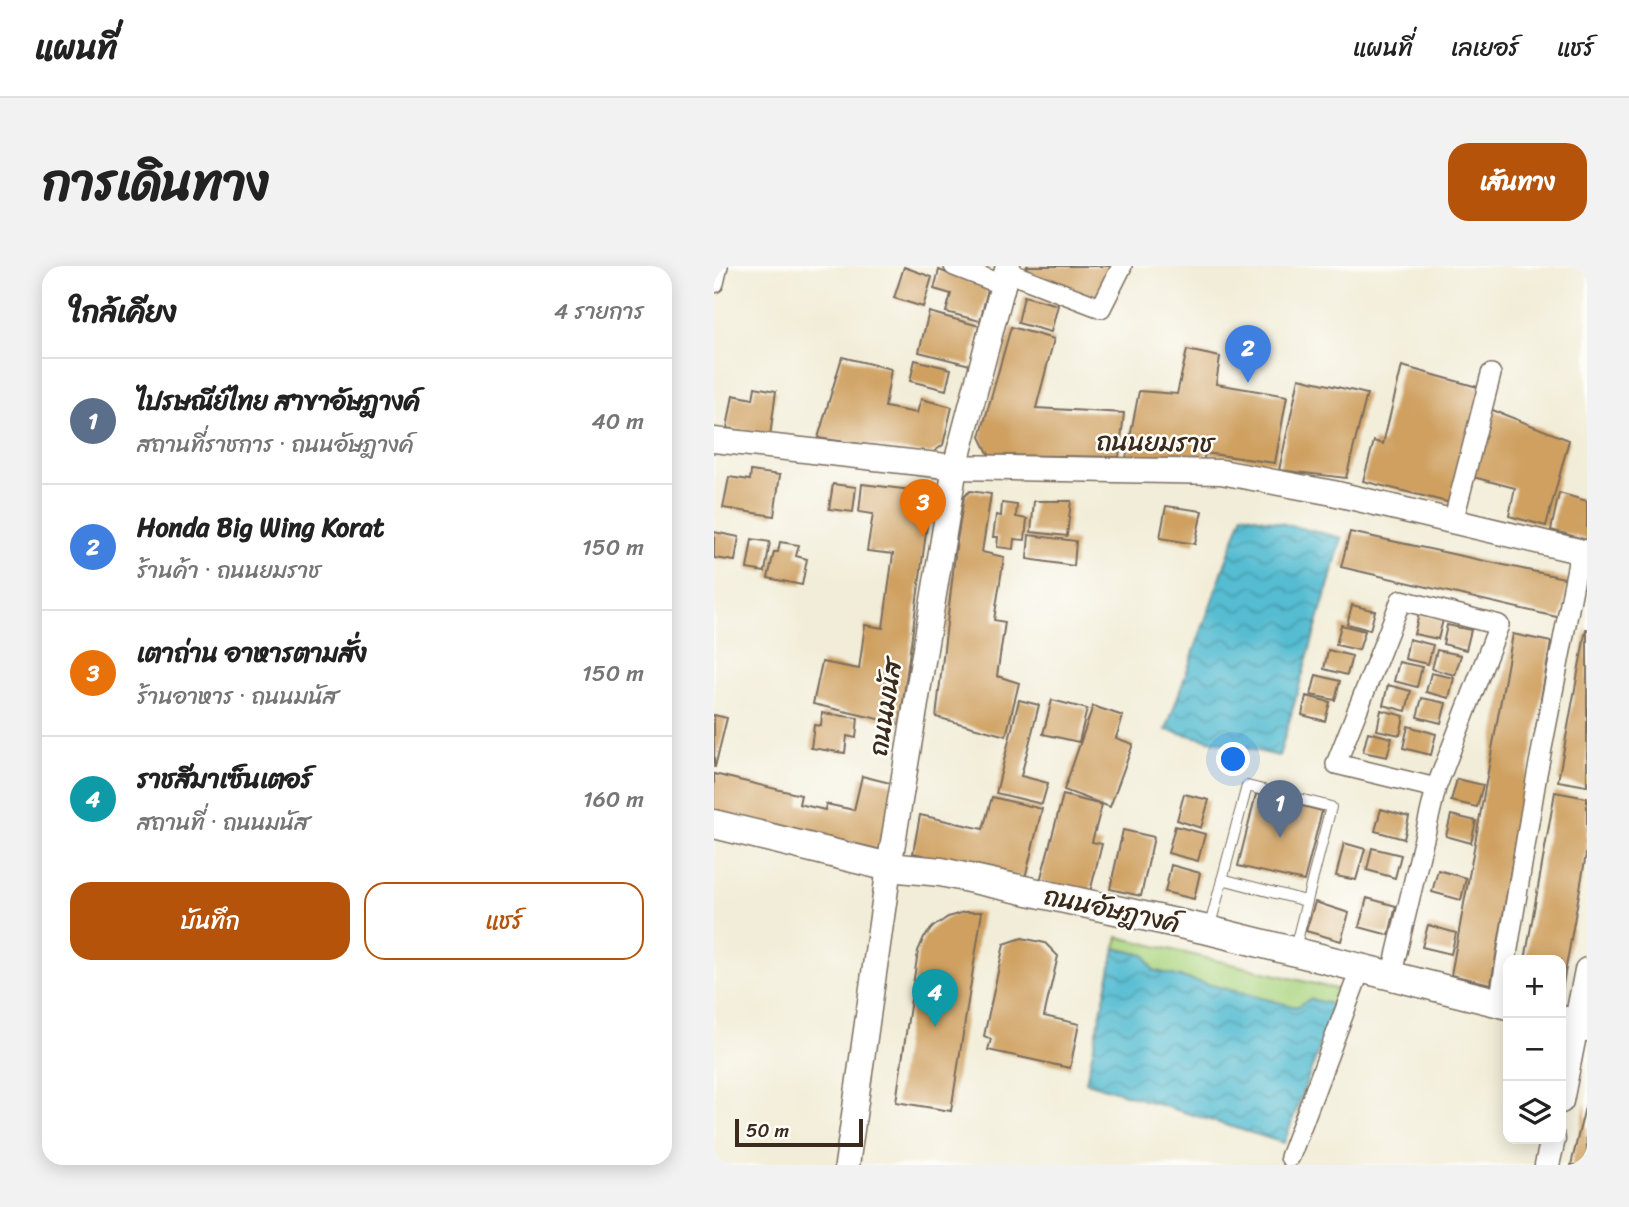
<!DOCTYPE html>
<html lang="th">
<head>
<meta charset="utf-8">
<style>
	body { margin:0; font-family:Sriracha,"Playpen Sans Thai",sans-serif; background:#f2f2f2; color:#222 }
	.controls { position:absolute; right:21px; bottom:21px; display:grid; overflow:hidden; border-radius:14px; box-shadow:0 4px 18px #0003 }
	.controls button { width:63px; height:63px; display:grid; place-items:center; padding:0; border:0; border-bottom:2px solid #e0e0e0; background:#fff; color:#222; font:35px sans-serif }
	.scale { position:absolute; left:21px; bottom:18px; width:128px; box-sizing:border-box; padding-left:7px; border:4px solid #3b2a1e; border-top:0; font-size:19px; line-height:24px; white-space:nowrap; color:#3b2a1e; -webkit-text-stroke:5px #fdfcf7; paint-order:stroke }
	.you { position:absolute; left:520px; top:494px; width:24px; height:24px; margin:-18px; border:5px solid #fff; border-radius:50%; background:#1a73e8; box-shadow:0 0 0 10px #1a73e833 }
	.badge { display:grid; place-items:center; width:46px; height:46px; border-radius:50%; background:#b45309; color:#fff; font-size:23px; font-weight:700 }
	.pin { position:absolute; translate:-50% -58px; filter:drop-shadow(0 2px 4px #0008) }
	.pin::after { content:''; position:absolute; top:37px; width:24px; height:21px; background:inherit; clip-path:polygon(0 0,100% 0,50% 100%) }
	.list { margin:0; padding:0; list-style:none }
	h2 { display:flex; justify-content:space-between; align-items:center; height:91px; margin:0; padding:0 28px; font-size:30px }
	h2 small { font-size:23px; font-weight:400; color:#767676 }
	.list li { display:grid; grid-template-columns:46px 1fr auto; gap:21px; align-items:center; box-sizing:border-box; height:126px; padding:0 28px; border-top:2px solid #e0e0e0 }
	.list b { display:block; font-size:26px; white-space:nowrap }
	.list p { margin:0; font-size:23px; white-space:nowrap; color:#767676 }
	.list em { font-size:23px; font-style:normal; color:#767676 }
	.actions { display:flex; gap:14px; padding:21px 28px }
	.actions a { flex:1; padding:16px 0; border:2px solid #b45309; border-radius:21px; text-align:center; font-size:24px; color:#b45309 }
	.actions .main { background:#b45309; color:#fff }
	.icon { flex:none; width:38px; height:38px; fill:none; stroke:currentColor; stroke-width:2; stroke-linecap:round; stroke-linejoin:round }
	.map { position:relative; flex:none; width:873px; height:899px; overflow:hidden; border-radius:21px }
	header { display:flex; align-items:center; gap:42px; box-sizing:border-box; height:98px; padding:0 35px; background:#fff; border-bottom:2px solid #e0e0e0 }
	header strong { font-size:33px }
	nav { display:flex; gap:38px; margin-inline-start:auto; font-size:24px }
	.intro { display:flex; align-items:center; justify-content:space-between; box-sizing:border-box; height:168px; padding:0 42px }
	h1 { margin:0; font-size:49px }
	.button { padding:18px 32px; border-radius:21px; background:#b45309; color:#fff; font-size:24px; font-weight:700 }
	main { display:flex; gap:42px; padding:0 42px }
	aside { flex:1; background:#fff; border-radius:21px; box-shadow:0 4px 18px #0003 }
	.map>svg:first-child { display:block }
	.green { fill:#acd581; stroke:#748050; stroke-width:2 }
	.water { fill:url(#water-waves); stroke:#487378; stroke-width:2 }
	.building { fill:#cfa060 }
	.lines { fill:none; stroke-linecap:round; stroke-linejoin:round }
	.service-casing { stroke:#7b6e5f; stroke-width:12 }
	.minor-casing { stroke:#7b6e5f; stroke-width:22 }
	.tertiary-casing { stroke:#7b6e5f; stroke-width:27 }
	.secondary-casing { stroke:#7b6e5f; stroke-width:31 }
	.service { stroke:#fff; stroke-width:10 }
	.minor { stroke:#fff; stroke-width:19 }
	.tertiary { stroke:#fff; stroke-width:24 }
	.secondary { stroke:#fff; stroke-width:28 }
	.labels { text-anchor:middle; dominant-baseline:central; stroke-width:5; stroke-linejoin:round; paint-order:stroke }
	.street-label { font-size:26px; fill:#3b2a1e; stroke:#fdfcf7 }
</style>
</head>
<body>
<header>
<strong>แผนที่</strong>
<nav><a>แผนที่</a><a>เลเยอร์</a><a>แชร์</a></nav>
</header>
<div class="intro"><h1>การเดินทาง</h1><a class="button">เส้นทาง</a></div>
<main>
<aside>
<h2>ใกล้เคียง<small>4 รายการ</small></h2>
<ul class="list">
<li><span class="badge" style="background:#5c6f8a">1</span><div><b>ไปรษณีย์ไทย สาขาอัษฎางค์</b><p>สถานที่ราชการ · ถนนอัษฎางค์</p></div><em>40 m</em></li>
<li><span class="badge" style="background:#3f7fe0">2</span><div><b>Honda Big Wing Korat</b><p>ร้านค้า · ถนนยมราช</p></div><em>150 m</em></li>
<li><span class="badge" style="background:#e8710a">3</span><div><b>เตาถ่าน อาหารตามสั่ง</b><p>ร้านอาหาร · ถนนมนัส</p></div><em>150 m</em></li>
<li><span class="badge" style="background:#0f9aa8">4</span><div><b>ราชสีมาเซ็นเตอร์</b><p>สถานที่ · ถนนมนัส</p></div><em>160 m</em></li>
</ul>
<div class="actions"><a class="main">บันทึก</a><a>แชร์</a></div>
</aside>
<div class="map">
<svg width="873" height="899" viewBox="0 0 873 899">
	<defs>
		<pattern id="water-waves" width="16" height="10" patternUnits="userSpaceOnUse" patternTransform="scale(1.75)"><rect width="16" height="10" fill="#54bcd1"/><path d="M0 5q4-4 8 0t8 0" fill="none" stroke="#4799a9"/></pattern>
	</defs>
	<rect width="100%" height="100%" fill="#fdfcf7"/>
	<filter id="ink" filterUnits="userSpaceOnUse"><feTurbulence type="fractalNoise" baseFrequency=".0143" numOctaves="2"/><feDisplacementMap in="SourceGraphic" scale="14" xChannelSelector="R" yChannelSelector="G"/><feConvolveMatrix kernelMatrix="1 2 1 2 8 2 1 2 1" color-interpolation-filters="sRGB"/></filter>
	<filter id="wash" filterUnits="userSpaceOnUse"><feTurbulence type="fractalNoise" baseFrequency=".00686" numOctaves="4" result="noise"/><feDisplacementMap in="SourceGraphic" scale="28" xChannelSelector="R" yChannelSelector="G"/><feGaussianBlur stdDeviation="1.57" result="paint"/><feColorMatrix in="noise" values="0 0 0 0 0 0 0 0 0 0 0 0 0 0 0 0 0 1.4 0 .05"/><feComposite in="paint" operator="in"/></filter>
	<g filter="url(#wash)">
		<rect width="100%" height="100%" fill="#f2edd8"/>
		<path class="green" d="M 404,671 L 626,724 L 621,739 L 596,733 L 582,741 L 439,704 L 431,689 L 401,682 Z"/>
		<path class="water" d="M 529,248 L 628,272 L 565,490 L 452,464 Z
			M 401,682 L 431,689 L 439,704 L 582,741 L 596,733 L 621,739 L 570,877 L 372,816 Z"/>
		<g id="blocks">
			<path class="building" d="M 313,0 L 400,0 L 383,34 L 311,6 Z
				M 190,1 L 218,11 L 209,41 L 180,32 Z
				M 225,4 L 274,23 L 266,55 L 232,46 L 237,28 L 220,23 Z
				M 310,30 L 344,39 L 337,66 L 304,57 Z
				M 215,46 L 265,60 L 256,99 L 205,86 Z
				M 297,61 L 340,73 L 322,142 L 410,147 L 405,191 L 275,189 L 266,171 Z
				M 473,84 L 506,91 L 502,118 L 573,130 L 561,197 L 491,187 L 489,198 L 412,192 L 425,125 L 463,128 Z
				M 128,91 L 177,103 L 171,141 L 203,147 L 207,133 L 238,141 L 229,179 L 217,188 L 104,172 Z
				M 201,94 L 237,103 L 232,124 L 196,115 Z
				M 688,100 L 767,122 L 737,237 L 649,215 L 660,175 L 669,178 Z
				M 585,112 L 653,128 L 632,212 L 565,204 Z
				M 41,121 L 62,125 L 56,170 L 13,162 L 19,129 L 39,133 Z
				M 776,143 L 855,174 L 832,260 L 795,250 L 801,222 L 759,211 Z
				M 37,205 L 66,209 L 60,250 L 9,242 L 15,211 L 36,214 Z
				M 119,218 L 142,221 L 139,246 L 115,243 Z
				M 148,218 L 214,226 L 217,230 L 186,458 L 99,438 L 108,396 L 145,403 L 151,359 L 169,362 L 179,288 L 153,285 L 159,248 L 145,246 Z
				M 256,225 L 277,228 L 268,286 L 290,291 L 280,354 L 291,356 L 283,410 L 305,417 L 292,470 L 222,451 L 242,281 L 250,230 Z
				M 845,227 L 873,235 L 873,274 L 837,264 Z
				M 320,235 L 357,235 L 353,270 L 317,266 Z
				M 288,237 L 303,239 L 302,251 L 313,253 L 311,274 L 300,273 L 299,283 L 283,281 L 284,271 L 279,271 L 282,249 L 287,250 Z
				M 452,240 L 488,245 L 481,278 L 446,272 Z
				M 0,266 L 25,271 L 21,295 L 0,292 Z
				M 636,266 L 855,313 L 847,352 L 627,301 Z
				M 315,269 L 362,275 L 360,300 L 313,293 Z
				M 38,273 L 56,276 L 51,306 L 33,303 Z
				M 66,276 L 85,279 L 82,290 L 93,293 L 88,319 L 54,312 L 60,286 L 64,286 Z
				M 638,339 L 661,345 L 656,364 L 633,358 Z
				M 705,348 L 729,354 L 724,373 L 700,368 Z
				M 627,359 L 651,365 L 645,384 L 622,379 Z
				M 733,359 L 757,364 L 752,384 L 729,378 Z
				M 872,363 L 873,363 L 873,520 L 844,515 Z
				M 799,368 L 837,376 L 777,718 L 737,709 Z
				M 695,373 L 719,379 L 714,398 L 691,393 Z
				M 614,384 L 638,390 L 633,409 L 610,403 Z
				M 723,384 L 747,389 L 741,409 L 718,403 Z
				M 685,396 L 708,401 L 703,421 L 680,415 Z
				M 717,407 L 740,412 L 735,432 L 712,426 Z
				M 602,409 L 626,415 L 621,434 L 597,429 Z
				M 674,419 L 697,425 L 692,445 L 669,439 Z
				M 592,430 L 616,436 L 611,455 L 588,449 Z
				M 708,432 L 732,437 L 727,457 L 703,451 Z
				M 305,434 L 325,439 L 307,510 L 334,517 L 328,538 L 282,527 Z
				M 338,434 L 373,443 L 365,476 L 329,468 Z
				M 379,440 L 409,450 L 402,472 L 419,478 L 396,541 L 350,524 Z
				M 667,444 L 690,450 L 686,469 L 663,464 Z
				M 108,447 L 144,452 L 142,472 L 133,470 L 131,487 L 97,482 L 100,459 L 107,460 Z
				M 0,449 L 13,452 L 1,501 L 0,501 Z
				M 694,460 L 722,468 L 717,489 L 689,482 Z
				M 654,466 L 678,472 L 673,491 L 649,486 Z
				M 0,508 L 87,529 L 85,538 L 111,544 L 112,538 L 140,544 L 148,510 L 180,518 L 171,578 L 164,583 L 0,545 Z
				M 743,513 L 769,519 L 763,541 L 737,535 Z
				M 841,526 L 873,532 L 873,583 L 848,724 L 847,694 L 811,694 Z
				M 470,528 L 495,534 L 487,562 L 463,554 Z
				M 542,528 L 608,545 L 590,615 L 524,600 Z
				M 349,529 L 388,539 L 378,576 L 388,578 L 376,626 L 326,615 Z
				M 278,531 L 328,543 L 311,612 L 199,587 L 206,549 L 269,563 Z
				M 667,543 L 695,551 L 690,573 L 661,565 Z
				M 737,549 L 762,555 L 757,577 L 732,570 Z
				M 461,560 L 491,568 L 484,595 L 454,587 Z
				M 409,564 L 440,571 L 427,630 L 396,623 Z
				M 630,577 L 651,583 L 642,614 L 622,610 Z
				M 658,582 L 687,589 L 681,612 L 653,604 Z
				M 457,599 L 486,607 L 480,633 L 451,626 Z
				M 724,604 L 752,612 L 747,634 L 718,626 Z
				M 653,632 L 682,640 L 675,669 L 645,661 Z
				M 601,636 L 635,647 L 627,675 L 592,665 Z
				M 250,646 L 268,646 L 237,845 L 182,836 L 204,685 L 210,671 L 219,661 L 234,651 Z
				M 714,659 L 742,667 L 737,688 L 708,681 Z
				M 308,672 L 331,677 L 344,690 L 330,750 L 365,758 L 356,802 L 274,784 L 277,773 L 270,770 L 290,678 Z
				M 872,837 L 873,899 L 857,899 Z"/>
		</g>
	</g>
	<g filter="url(#ink)">
		<use href="#blocks" fill-opacity="0" stroke="#7b6e5f" stroke-width="2"/>
		<g class="lines">
			<defs>
				<path id="service" d="M 508,613 L 592,635
					M 495,663 L 533,520 L 617,541 L 581,682"/>
				<path id="minor" d="M 240,0 L 289,19
					M 293,6 L 387,42 L 408,0
					M 0,17 L 4,0
					M 739,256 L 777,108
					M 677,711 L 722,522 L 785,359 L 687,334 L 622,498 L 722,522
					M 785,737 L 823,508 L 866,286
					M 576,891 L 646,704"/>
				<path id="tertiary" d="M 0,174 L 241,201 L 507,206 L 619,227 L 873,287
					M 847,835 L 873,704
					M 133,899 L 175,601 L 241,201 L 294,0
					M 833,899 L 839,873"/>
				<path id="secondary" d="M 0,558 L 175,601 L 227,606 L 494,664 L 794,739
					M 847,754 L 873,761"/>
			</defs>
			<use href="#service" class="service-casing"/>
			<use href="#minor" class="minor-casing"/>
			<use href="#tertiary" class="tertiary-casing"/>
			<use href="#secondary" class="secondary-casing"/>
			<use href="#service" class="service"/>
			<use href="#minor" class="minor"/>
			<use href="#tertiary" class="tertiary"/>
			<use href="#secondary" class="secondary"/>
		</g>
	</g>
	<g class="labels">
		<g class="street-label">
			<text transform="translate(441 176) rotate(1)">ถนนยมราช</text>
			<text transform="translate(171 442) rotate(-81)">ถนนมนัส</text>
			<text transform="translate(398 643) rotate(12)">ถนนอัษฎางค์</text>
		</g>
	</g>
</svg>
<div class="controls">
<button>+</button>
<button>−</button>
<button><svg class="icon" aria-label="layers" viewBox="0 0 24 24"><path d="M12 4l9 5-9 5-9-5zM3 14l9 5 9-5"/></svg></button>
</div>
<div class="scale">50 m</div>
<div class="you"></div>
<div class="pin badge" style="left:566px;top:572px;background:#5c6f8a">1</div>
<div class="pin badge" style="left:534px;top:117px;background:#3f7fe0">2</div>
<div class="pin badge" style="left:209px;top:271px;background:#e8710a">3</div>
<div class="pin badge" style="left:221px;top:761px;background:#0f9aa8">4</div>
</div>
</main>
</body>
</html>
